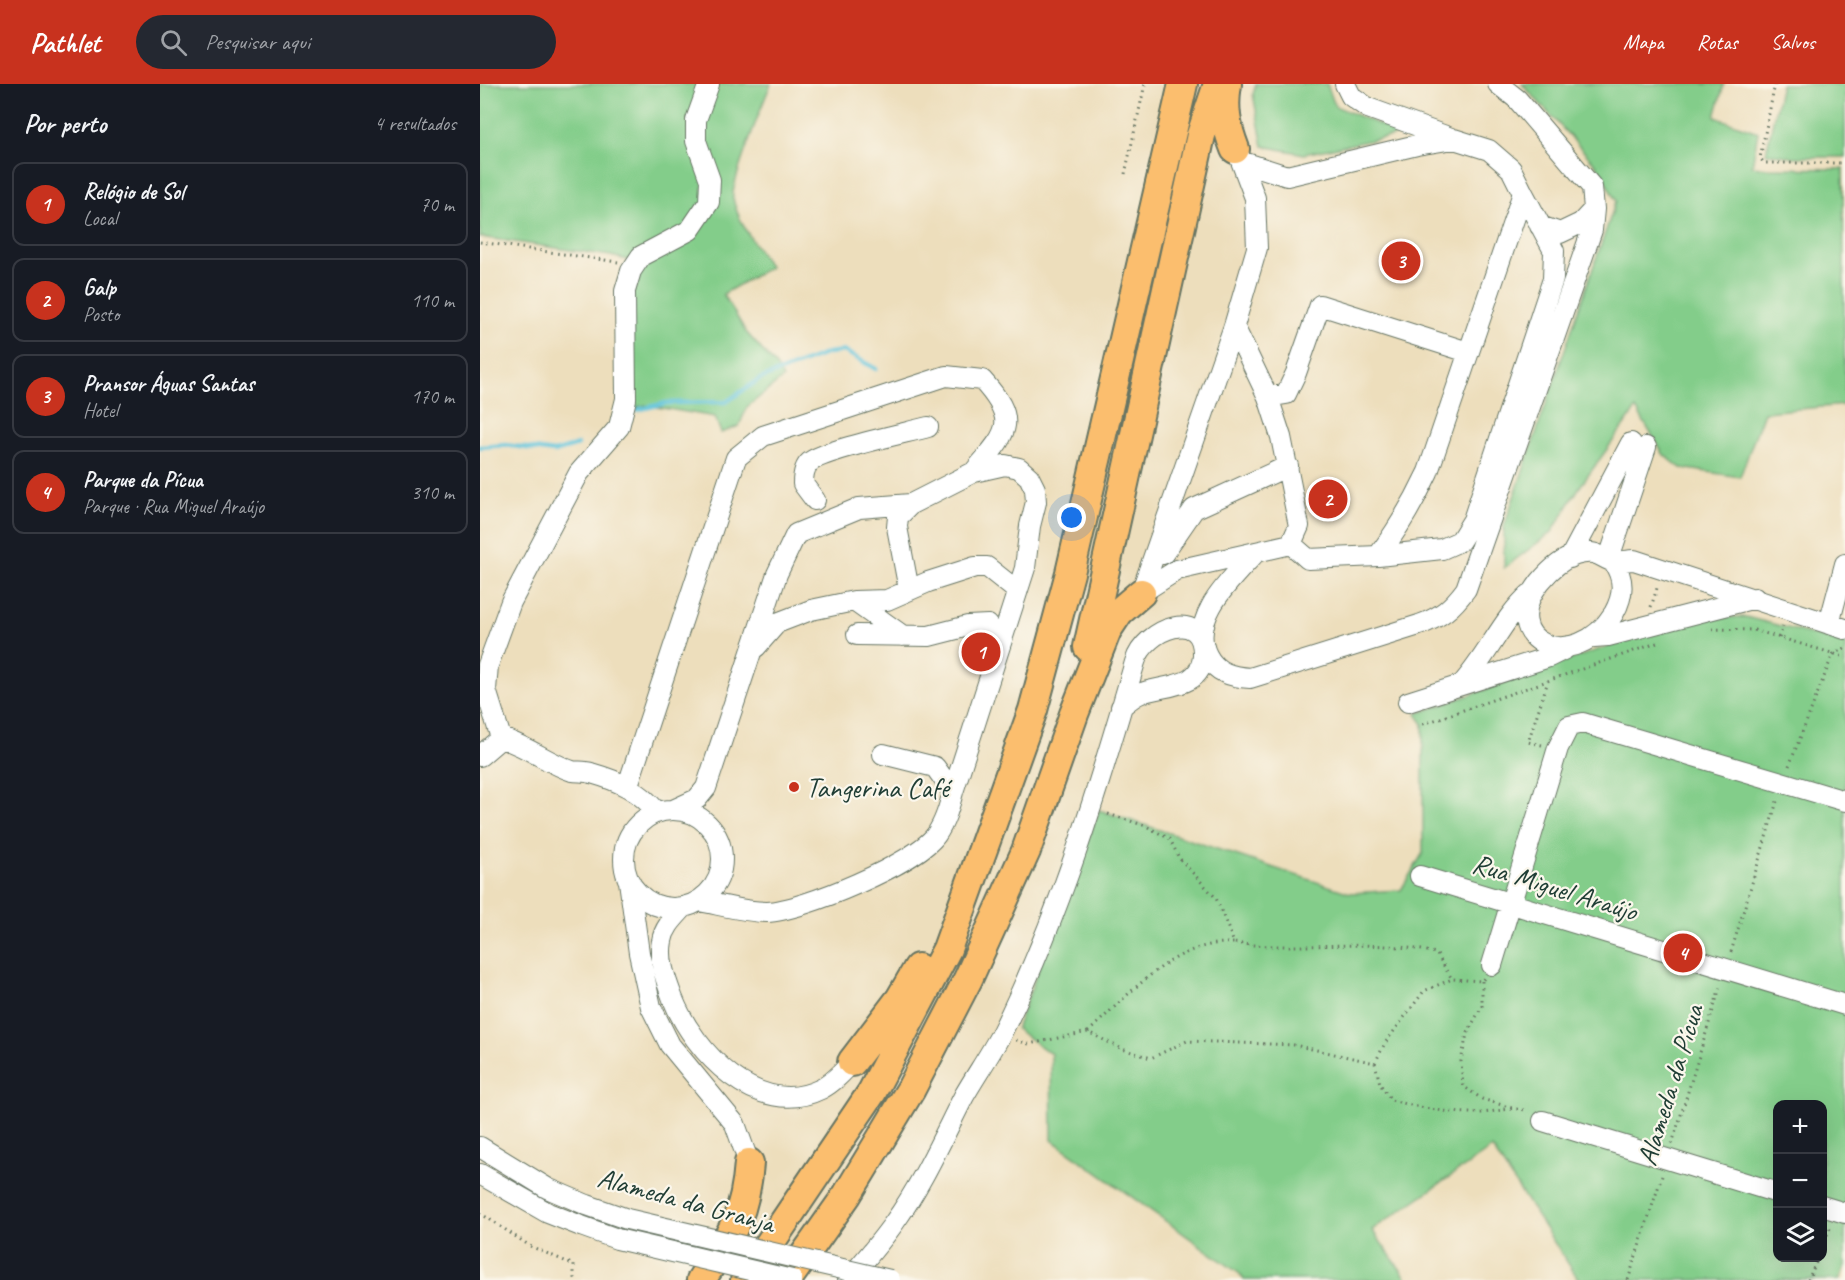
<!DOCTYPE html>
<html lang="pt">
<head>
<meta charset="utf-8">
<style>
	body { margin:0; font-family:Caveat,sans-serif; background:#242831; color:#f1f3f6 }
	.controls { position:absolute; right:18px; bottom:18px; display:grid; overflow:hidden; border-radius:12px; box-shadow:0 6px 24px #0002 }
	.controls button { width:54px; height:54px; display:grid; place-items:center; padding:0; border:0; border-bottom:2px solid #363941; background:#171b24; color:#f1f3f6; font:30px sans-serif }
	.you { position:absolute; left:592px; top:434px; width:21px; height:21px; margin:-15px; border:4px solid #fff; border-radius:50%; background:#1a73e8; box-shadow:0 0 0 9px #1a73e833 }
	.badge { display:grid; place-items:center; width:39px; height:39px; border-radius:50%; background:#c8321e; color:#fff; font-size:20px; font-weight:700 }
	.pin { position:absolute; translate:-50% -50%; border:3px solid #fff; box-shadow:0 2px 6px #0006 }
	.list { margin:0; padding:0; list-style:none }
	h2 { display:flex; justify-content:space-between; align-items:center; height:78px; margin:0; padding:0 24px; font-size:26px }
	h2 small { font-size:20px; font-weight:400; color:#9ea1a6 }
	.list li { display:grid; grid-template-columns:39px 1fr auto; gap:18px; align-items:center; box-sizing:border-box; height:84px; margin:0 12px 12px; padding:0 12px; border:2px solid #363941; border-radius:12px }
	.list b { display:block; font-size:22px; white-space:nowrap }
	.list p { margin:0; font-size:20px; white-space:nowrap; color:#9ea1a6 }
	.list em { font-size:20px; font-style:normal; color:#9ea1a6 }
	.icon { flex:none; width:33px; height:33px; fill:none; stroke:currentColor; stroke-width:2; stroke-linecap:round; stroke-linejoin:round }
	.map { position:relative; flex:none; width:1365px; height:1196px; overflow:hidden }
	header { display:flex; align-items:center; gap:36px; box-sizing:border-box; height:84px; padding:0 30px; background:#c8321e; color:#fff }
	header strong { font-size:28px }
	nav { display:flex; gap:33px; margin-inline-start:auto; font-size:21px }
	.search { width:420px; height:54px; background:#242831; display:flex; align-items:center; gap:15px; box-sizing:border-box; padding:0 21px; border-radius:33px; color:#9ea1a6; font-size:22px }
	main { display:flex }
	aside { flex:1; background:#171b24 }
	.map>svg:first-child { display:block }
	.green { fill:#83cd8a; stroke:#51855f; stroke-width:1.5; fill-rule:evenodd }
	.lines { fill:none; stroke-linecap:round; stroke-linejoin:round }
	.stream { stroke:#5cc2d9; stroke-width:4.5 }
	.minor-casing { stroke:#677564; stroke-width:22 }
	.highway-casing { stroke:#677564; stroke-width:32 }
	.path { stroke:#677564; stroke-width:3; stroke-dasharray:1.5 4.5; stroke-linecap:butt }
	.minor { stroke:#fff; stroke-width:20 }
	.highway { stroke:#fbbe6e; stroke-width:28 }
	.minor-bridge-casing { stroke:#677564; stroke-width:22; stroke-linecap:butt }
	.minor-bridge { stroke:#fff; stroke-width:20 }
	.poi-dot { fill:#c8321e; stroke:#fbf7ec; stroke-width:2 }
	.labels { text-anchor:middle; dominant-baseline:central; stroke-width:4.5; stroke-linejoin:round; paint-order:stroke }
	.poi-label { font-size:28px; fill:#1f3d34; stroke:#fbf7ec; text-anchor:start }
	.street-label { font-size:28px; fill:#1f3d34; stroke:#fbf7ec }
</style>
</head>
<body>
<header>
<strong>Pathlet</strong>
<div class="search"><svg class="icon" aria-label="search" viewBox="0 0 24 24"><circle cx="10" cy="10" r="6"/><path d="M15 15l6 6"/></svg>Pesquisar aqui</div>
<nav><a>Mapa</a><a>Rotas</a><a>Salvos</a></nav>
</header>
<main>
<aside>
<h2>Por perto<small>4 resultados</small></h2>
<ul class="list">
<li><span class="badge">1</span><div><b>Relógio de Sol</b><p>Local</p></div><em>70 m</em></li>
<li><span class="badge">2</span><div><b>Galp</b><p>Posto</p></div><em>110 m</em></li>
<li><span class="badge">3</span><div><b>Pransor Águas Santas</b><p>Hotel</p></div><em>170 m</em></li>
<li><span class="badge">4</span><div><b>Parque da Pícua</b><p>Parque · Rua Miguel Araújo</p></div><em>310 m</em></li>
</ul>
</aside>
<div class="map">
<svg width="1365" height="1196" viewBox="0 0 1365 1196">
	<rect width="100%" height="100%" fill="#fbf7ec"/>
	<filter id="ink" filterUnits="userSpaceOnUse"><feTurbulence type="fractalNoise" baseFrequency=".0167" numOctaves="2"/><feDisplacementMap in="SourceGraphic" scale="12" xChannelSelector="R" yChannelSelector="G"/><feConvolveMatrix kernelMatrix="1 2 1 2 8 2 1 2 1" color-interpolation-filters="sRGB"/></filter>
	<filter id="wash" filterUnits="userSpaceOnUse"><feTurbulence type="fractalNoise" baseFrequency=".008" numOctaves="4" result="noise"/><feDisplacementMap in="SourceGraphic" scale="24" xChannelSelector="R" yChannelSelector="G"/><feGaussianBlur stdDeviation="1.35" result="paint"/><feColorMatrix in="noise" values="0 0 0 0 0 0 0 0 0 0 0 0 0 0 0 0 0 1.4 0 .05"/><feComposite in="paint" operator="in"/></filter>
	<g filter="url(#wash)">
		<rect width="100%" height="100%" fill="#eddebc"/>
		<path class="green" d="M 0,0 L 291,0 C 284,16 250,102 253,114 C 258,139 276,162 290,183 L 243,210 L 266,248 L 297,283 L 303,294 L 267,323 L 259,342 L 241,349 L 235,333 L 165,321 L 152,324 L 152,203 L 164,180 L 131,172 L 0,153 Z
			M 776,0 L 847,0 L 855,22 L 922,50 L 824,70 L 783,62 L 773,10 Z
			M 1042,0 L 1244,0 L 1235,33 L 1278,48 L 1272,82 L 1288,84 L 1363,85 L 1365,321 L 1284,328 L 1260,393 L 1201,384 L 1184,371 L 1156,325 L 1099,404 L 1072,448 L 1024,484 L 1024,442 L 1136,117 L 1117,82 Z
			M 1301,0 L 1365,0 L 1365,73 L 1313,73 L 1286,69 Z
			M 1266,533 L 1365,559 L 1365,1181 L 1360,1196 L 1099,1196 L 1012,1064 L 892,1146 L 928,1196 L 764,1196 L 760,1190 L 572,1056 L 571,970 L 536,945 L 619,726 L 870,809 L 921,806 L 943,769 L 943,640 L 936,630 L 1146,556 L 1225,534 ZM 1298,1020 L 1342,1020 L 1342,1174 L 1298,1174 Z"/>
		<g class="lines">
			<path class="stream" d="M 157,326 L 186,319 L 246,318 L 280,295 L 348,269 L 364,267 L 396,285
				M 0,363 L 26,361 L 74,368 L 98,361"/>
		</g>
	</g>
	<g filter="url(#ink)">
		<g class="lines">
			<defs>
				<path id="minor" d="M 865,0 L 871,12 L 888,24 L 971,54
					M 763,78 L 807,92 L 937,61 L 974,55 L 1009,66 L 1031,85 L 1043,109 L 948,388 C 934,418 918,445 898,472 L 828,475 L 811,460
					M 1060,142 L 1080,149 L 1101,139 L 1114,125
					M 754,242 L 788,313 L 801,353 L 819,442 L 811,460
					M 788,313 L 806,310 L 816,289 L 840,221 L 988,268
					M 335,416 L 323,400 C 323,392 324,383 330,378 C 344,366 426,349 448,343
					M 776,468 C 753,494 708,533 727,571 C 736,589 752,593 770,594 L 939,541 C 961,533 972,524 986,505 L 1112,146 L 1114,125 L 1112,103 L 1037,15 L 1018,0
					M 683,470 L 714,425 L 808,382
					M 898,472 L 962,465 L 980,457 L 993,436 L 1073,195 L 1074,167 L 1043,109
					M 1090,474 L 1151,359
					M 1129,474 L 1166,363
					M 1133,478 C 1145,495 1144,511 1134,529 C 1094,593 1014,558 1060,498 C 1069,487 1082,475 1096,471 C 1119,464 1122,476 1135,478 C 1141,478 1148,476 1154,476 L 1365,545
					M 429,506 L 417,443 L 418,433 L 431,420 L 494,388 L 525,381 L 539,384 L 549,393 L 555,405 L 556,418 L 550,442 L 545,484 L 473,708
					M 661,509 L 754,242 L 777,164 L 775,114 L 758,69
					M 661,509 L 697,486 L 811,460
					M 374,517 L 423,552
					M 1349,540 L 1365,480
					M 377,551 L 449,552 L 488,542 L 508,541 L 520,557
					M 1114,553 L 1128,552 L 1275,514
					M 276,563 L 297,539 L 331,526 L 374,517 L 407,516 L 448,498 L 495,483 L 507,483 L 536,506
					M 983,599 C 1008,571 1023,534 1050,510
					M 928,618 L 1069,573 L 1085,565
					M 21,654 C 47,662 70,680 92,687 C 98,688 105,687 111,689 C 139,697 159,706 177,728
					M 0,672 L 21,654 L 6,606 L 8,581 L 31,518 L 99,389 L 139,343 L 146,315 L 145,207 L 151,187 L 161,172 L 210,146 L 229,118 L 230,96 L 216,57 L 216,36 L 229,0
					M 148,701 L 256,374 L 283,352 L 466,292 L 502,296 C 541,339 526,349 494,388
					M144 775a49 49 0 1 1 98 0a49 49 0 1 1-98 0Z
					M 193,726 L 217,715 L 226,704 L 297,490 L 316,450 L 379,424 L 431,420
					M 940,792 L 1365,921
					M 149,797 L 159,869 L 171,923 L 190,961 L 255,1040 L 269,1079
					M 219,817 C 241,821 265,828 287,828 C 322,827 436,779 456,751 C 465,738 469,723 473,708 L 455,683 L 403,670
					M 204,823 C 195,833 184,843 182,857 C 178,877 186,896 193,915 C 214,968 278,1036 341,1005 C 353,999 363,988 372,978
					M 1012,881 L 1078,664 L 1089,642 L 1103,639 L 1365,717
					M 1063,1037 L 1298,1109
					M 0,1063 L 67,1104 L 107,1121
					M 0,1090 L 68,1129 L 101,1142
					M 1342,1122 L 1365,1129
					M 368,1196 C 384,1177 400,1159 414,1139 C 442,1100 462,1055 484,1012 C 496,991 510,971 521,950 C 580,832 618,705 655,578 C 665,544 725,522 723,572 C 721,606 682,600 659,610 C 652,613 646,619 641,623"/>
				<path id="highway" d="M 747,0 C 743,24 746,42 755,65
					M 608,563 L 721,51 L 738,0
					M 372,978 L 420,915 L 438,884
					M 221,1196 C 250,1152 265,1134 269,1079
					M 265,1196 L 392,1008 L 467,865 L 553,626 L 590,489 L 703,0
					M 307,1196 L 367,1111 L 431,1005 L 488,895 L 546,767 L 594,630 L 627,546 L 639,528 L 661,509"/>
			</defs>
			<use href="#minor" class="minor-casing"/>
			<use href="#highway" class="highway-casing"/>
			<path class="path" d="M 1295,0 L 1280,74 L 1284,79 L 1365,79
				M 645,90 L 665,0
				M 0,158 L 138,178
				M 1171,523 L 1178,501
				M 1232,545 L 1274,546 L 1365,573
				M 1299,554 L 1303,542
				M 943,640 L 1177,559
				M 1062,661 L 1048,658 L 1068,597
				M 1309,682 L 1353,570 L 1365,564
				M 628,730 L 666,742 L 690,755 L 699,774 L 736,814 L 754,859 C 821,868 890,853 956,869 L 972,895 L 1002,897 L 1004,894
				M 1251,868 L 1298,714
				M 1002,897 L 1002,922 L 987,950 L 981,977 L 983,1002 L 1002,1015 L 1032,1024
				M 608,948 C 649,911 694,856 754,859
				M 536,956 L 549,960 L 608,948 L 642,965 L 671,974 L 707,957 L 814,961 L 895,979 L 900,1000 L 911,1016 C 940,1024 971,1030 1001,1029 C 1016,1028 1033,1022 1048,1027
				M 895,979 L 905,959 L 944,907 L 972,895
				M 1192,1060 L 1241,900
				M 0,1129 L 50,1162 L 94,1181 L 94,1196
				M 1342,1162 L 1351,1142
				M 1148,1196 L 1182,1092
				M 1328,1196 L 1338,1174"/>
			<use href="#minor" class="minor"/>
			<use href="#highway" class="highway"/>
			<defs>
				<path id="minor-bridge" d="M 107,1121 L 147,1135 L 410,1196
					M 101,1142 L 137,1155 L 312,1196"/>
			</defs>
			<use href="#minor-bridge" class="minor-bridge-casing"/>
			<use href="#minor-bridge" class="minor-bridge"/>
		</g>
	</g>
	<circle class="poi-dot" cx="314" cy="703" r="6"/>
	<g class="labels">
		<g class="poi-label">
			<text x="326" y="703">Tangerina Café</text>
		</g>
		<g class="street-label">
			<text transform="translate(1075 803) rotate(17)">Rua Miguel Araújo</text>
			<text transform="translate(1190 1001) rotate(-73)">Alameda da Pícua</text>
			<text transform="translate(206 1116) rotate(15)">Alameda da Granja</text>
		</g>
	</g>
</svg>
<div class="controls">
<button>+</button>
<button>−</button>
<button><svg class="icon" aria-label="layers" viewBox="0 0 24 24"><path d="M12 4l9 5-9 5-9-5zM3 14l9 5 9-5"/></svg></button>
</div>
<div class="you"></div>
<div class="pin badge" style="left:501px;top:568px">1</div>
<div class="pin badge" style="left:848px;top:415px">2</div>
<div class="pin badge" style="left:921px;top:177px">3</div>
<div class="pin badge" style="left:1203px;top:869px">4</div>
</div>
</main>
</body>
</html>
